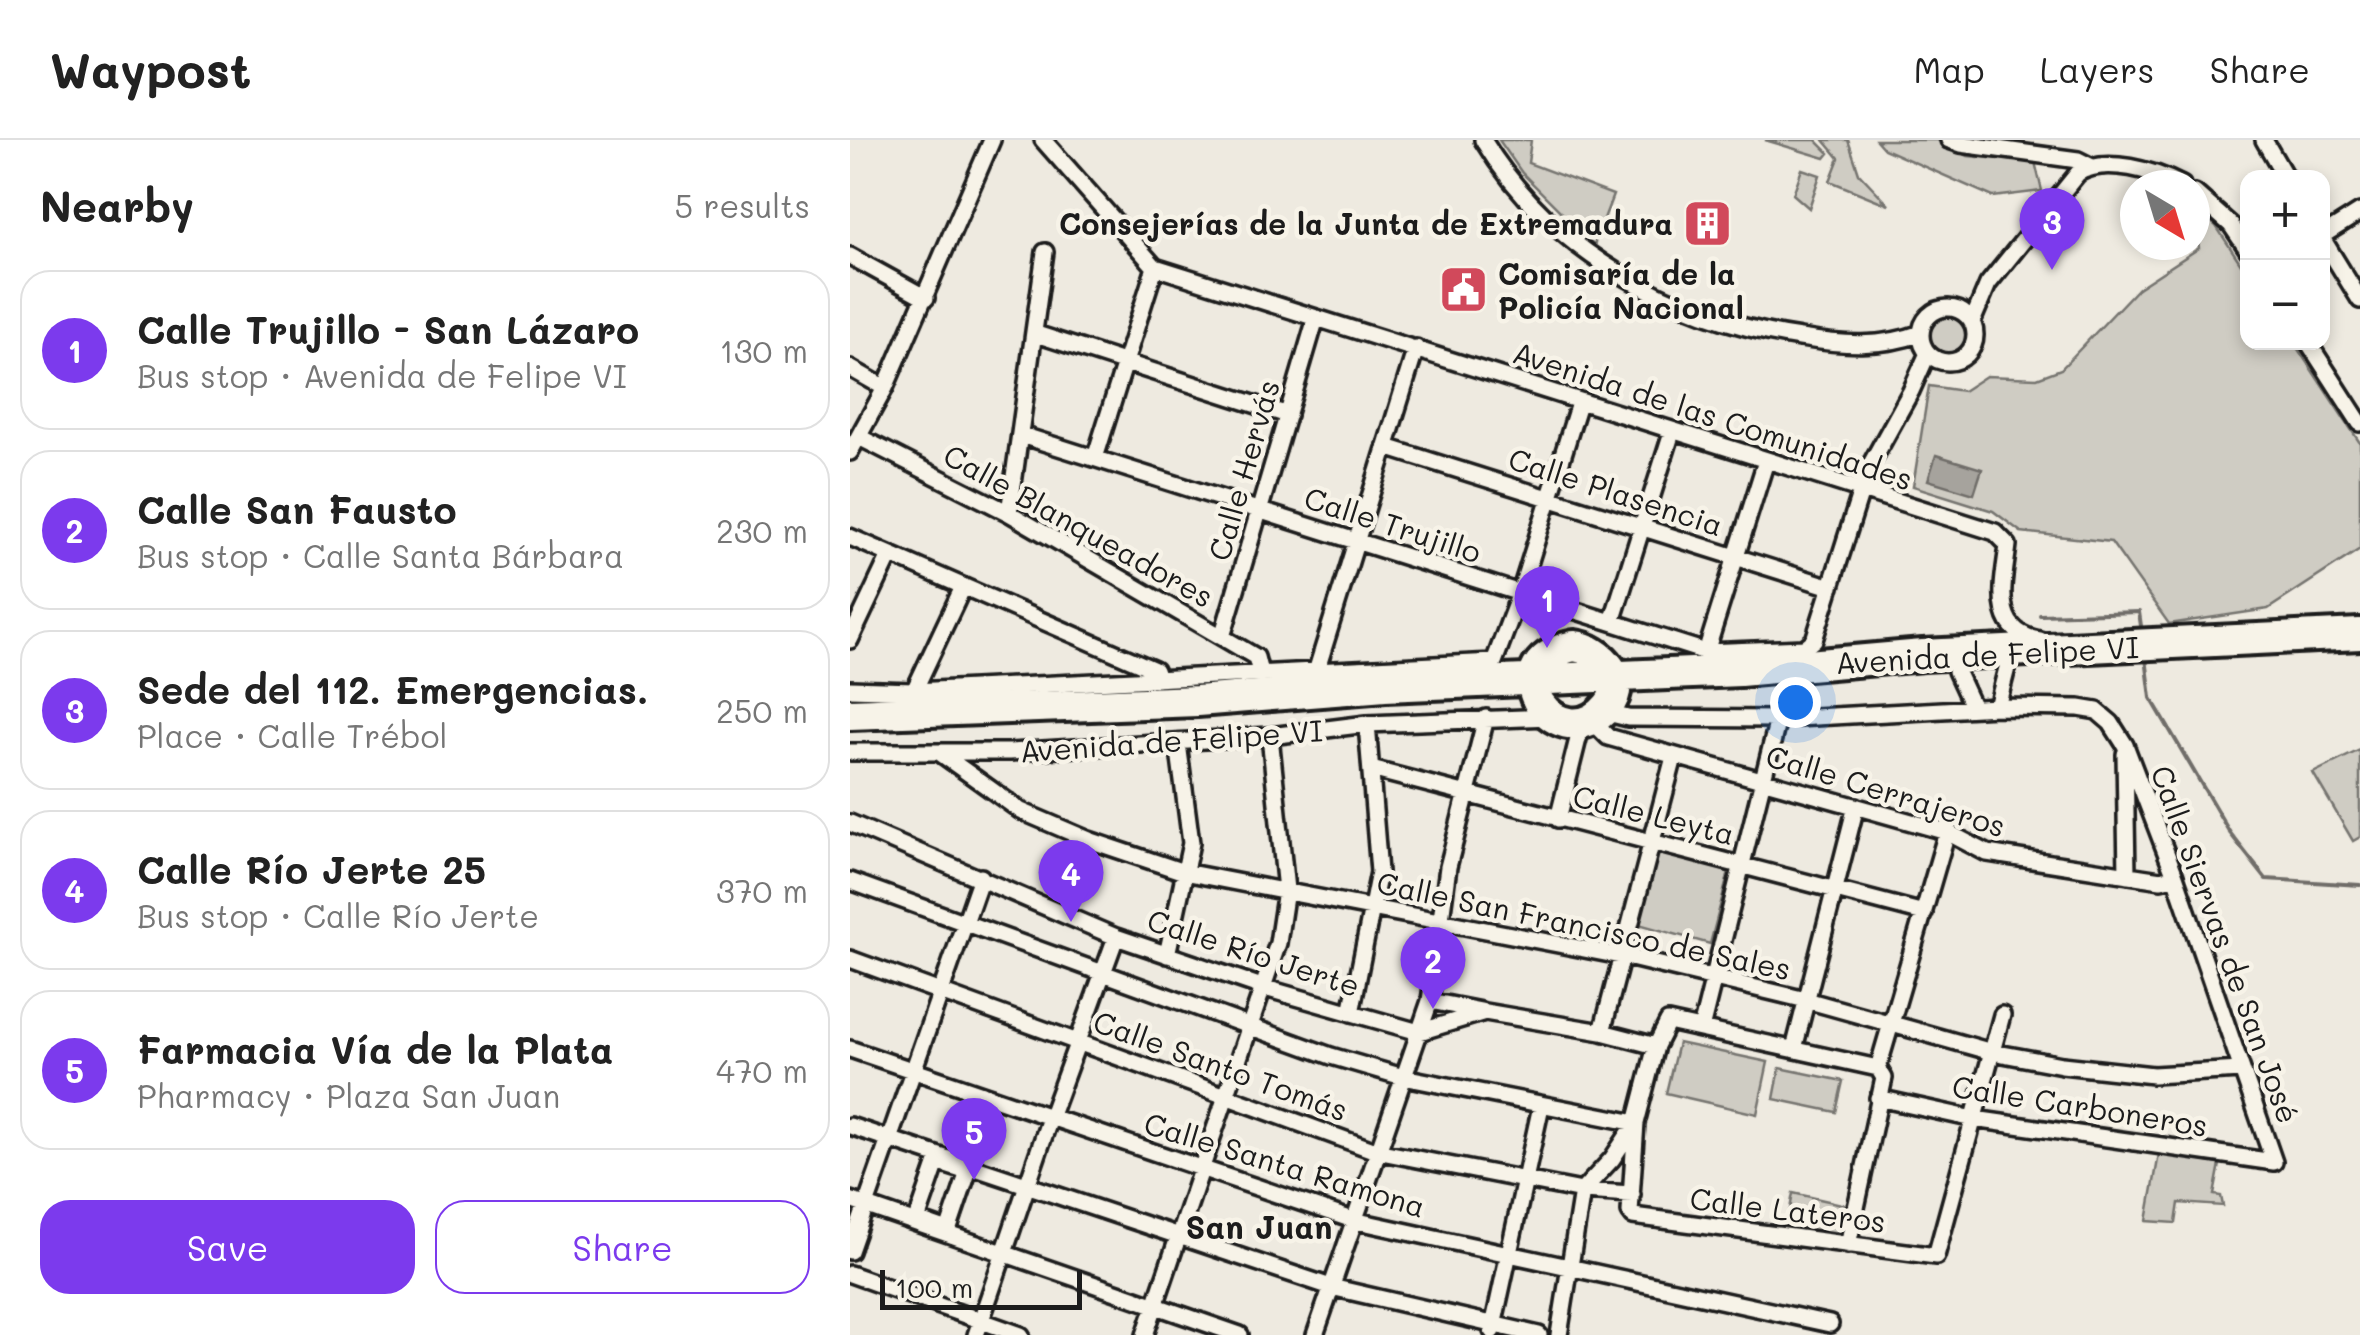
<!DOCTYPE html>
<html lang="en">
<head>
<meta charset="utf-8">
<style>
	body { margin:0; font-family:Mali,sans-serif; background:#f6f6f6; color:#222 }
	.controls { position:absolute; right:30px; top:30px; display:grid; overflow:hidden; border-radius:20px; box-shadow:0 5px 15px #0003 }
	.controls button { width:90px; height:90px; display:grid; place-items:center; padding:0; border:0; border-bottom:2px solid #e0e0e0; background:#fff; color:#222; font:50px sans-serif }
	.compass { position:absolute; left:1270px; top:30px; width:90px; height:90px; border-radius:50%; background:#fff; box-shadow:0 5px 15px #0003; rotate:142deg }
	.scale { position:absolute; left:30px; bottom:25px; width:202px; box-sizing:border-box; padding-left:10px; border:5px solid #1c1c1c; border-top:0; font-size:28px; line-height:35px; white-space:nowrap; color:#1c1c1c; -webkit-text-stroke:8px #f7f3e8; paint-order:stroke }
	.you { position:absolute; left:945px; top:562px; width:35px; height:35px; margin:-25px; border:8px solid #fff; border-radius:50%; background:#1a73e8; box-shadow:0 0 0 15px #1a73e833 }
	.badge { display:grid; place-items:center; width:65px; height:65px; border-radius:50%; background:#7c3aed; color:#fff; font-size:32px; font-weight:700 }
	.pin { position:absolute; translate:-50% -82px; filter:drop-shadow(0 2px 5px #0008) }
	.pin::after { content:''; position:absolute; top:52px; width:35px; height:30px; background:inherit; clip-path:polygon(0 0,100% 0,50% 100%) }
	.list { margin:0; padding:0; list-style:none }
	h2 { display:flex; justify-content:space-between; align-items:center; height:130px; margin:0; padding:0 40px; font-size:42px }
	h2 small { font-size:32px; font-weight:400; color:#767676 }
	.list li { display:grid; grid-template-columns:65px 1fr auto; gap:30px; align-items:center; box-sizing:border-box; height:160px; margin:0 20px 20px; padding:0 20px; border:2px solid #e0e0e0; border-radius:30px }
	.list b { display:block; font-size:38px; white-space:nowrap }
	.list p { margin:0; font-size:32px; white-space:nowrap; color:#767676 }
	.list em { font-size:32px; font-style:normal; color:#767676 }
	.actions { display:flex; gap:20px; padding:30px 40px }
	.actions a { flex:1; padding:22px 0; border:2px solid #7c3aed; border-radius:30px; text-align:center; font-size:35px; color:#7c3aed }
	.actions .main { background:#7c3aed; color:#fff }
	.map { position:relative; flex:none; width:1510px; height:1195px; overflow:hidden }
	header { display:flex; align-items:center; gap:60px; box-sizing:border-box; height:140px; padding:0 50px; background:#fff; border-bottom:2px solid #e0e0e0 }
	header strong { font-size:48px }
	nav { display:flex; gap:55px; margin-inline-start:auto; font-size:35px }
	main { display:flex }
	aside { flex:1; background:#fff }
	.map>svg:first-child { display:block }
	.green { fill:#cfccc3; stroke:#767470; stroke-width:2.5 }
	.water { fill:#a6a39d; stroke:#6f6d69; stroke-width:2.5 }
	.lines { fill:none; stroke-linecap:round; stroke-linejoin:round }
	.stream { stroke:#6f6d69; stroke-width:4 }
	.street-casing { stroke:#1c1c1c; stroke-width:22 }
	.highway-casing { stroke:#1c1c1c; stroke-width:38 }
	.street { stroke:#f7f3e8; stroke-width:15 }
	.highway { stroke:#f7f3e8; stroke-width:30 }
	.labels { text-anchor:middle; dominant-baseline:central; stroke-width:9; stroke-linejoin:round; paint-order:stroke }
	.poi-label { font-size:30px; font-weight:bold; fill:#1c1c1c; stroke:#f7f3e8; text-anchor:end }
	.street-label { font-size:30px; fill:#1c1c1c; stroke:#f7f3e8 }
	.neighbourhood-label { font-size:32px; font-weight:bold; fill:#1c1c1c; stroke:#f7f3e8 }
</style>
</head>
<body>
<header>
<strong>Waypost</strong>
<nav><a>Map</a><a>Layers</a><a>Share</a></nav>
</header>
<main>
<aside>
<h2>Nearby<small>5 results</small></h2>
<ul class="list">
<li><span class="badge">1</span><div><b>Calle Trujillo - San Lázaro</b><p>Bus stop · Avenida de Felipe VI</p></div><em>130 m</em></li>
<li><span class="badge">2</span><div><b>Calle San Fausto</b><p>Bus stop · Calle Santa Bárbara</p></div><em>230 m</em></li>
<li><span class="badge">3</span><div><b>Sede del 112. Emergencias.</b><p>Place · Calle Trébol</p></div><em>250 m</em></li>
<li><span class="badge">4</span><div><b>Calle Río Jerte 25</b><p>Bus stop · Calle Río Jerte</p></div><em>370 m</em></li>
<li><span class="badge">5</span><div><b>Farmacia Vía de la Plata</b><p>Pharmacy · Plaza San Juan</p></div><em>470 m</em></li>
</ul>
<div class="actions"><a class="main">Save</a><a>Share</a></div>
</aside>
<div class="map">
<svg width="1510" height="1195" viewBox="0 0 1510 1195">
	<rect width="100%" height="100%" fill="#eeeae0"/>
	<filter id="ink" filterUnits="userSpaceOnUse"><feTurbulence type="fractalNoise" baseFrequency=".01" numOctaves="2"/><feDisplacementMap in="SourceGraphic" scale="20" xChannelSelector="R" yChannelSelector="G"/><feConvolveMatrix kernelMatrix="1 2 1 2 8 2 1 2 1" color-interpolation-filters="sRGB"/></filter>
	<g filter="url(#ink)">
		<path class="green" d="M 649,0 L 681,0 L 678,23 L 763,55 L 744,105 L 672,33 Z
			M 915,0 L 966,0 L 979,13 L 975,18 Z
			M 974,0 L 998,0 L 1009,33 L 1039,65 L 980,41 L 989,18 Z
			M 1026,0 L 1087,0 L 1118,16 L 1185,22 L 1192,51 L 1143,57 L 1034,9 Z
			M 952,29 L 970,35 L 959,68 L 943,54 Z
			M 1345,68 L 1366,86 L 1397,133 L 1398,202 L 1444,203 L 1510,303 L 1510,409 L 1418,469 L 1319,484 L 1261,402 L 1171,392 L 1143,371 L 1063,346 L 1079,246 L 1113,251 L 1136,236 L 1187,238 L 1211,229 L 1288,148 L 1349,108 Z
			M1079 195a18 18 0 1 1 36 0a18 18 0 1 1-36 0Z
			M 1510,610 L 1510,697 L 1503,701 L 1463,633 Z
			M 804,711 L 879,732 L 860,804 L 785,783 Z
			M 828,903 L 918,922 L 907,974 L 816,953 Z
			M 930,928 L 993,941 L 986,972 L 924,959 Z
			M 1309,1014 L 1370,1024 L 1364,1055 L 1371,1056 L 1373,1066 L 1329,1063 L 1326,1083 L 1297,1081 Z
			M 943,1053 L 996,1065 L 991,1093 L 937,1086 Z"/>
		<path class="water" d="M 1086,315 L 1132,329 L 1124,354 L 1078,340 Z"/>
		<g class="lines">
			<path class="stream" d="M 1190,475 L 1289,472 L 1292,493
				M 1296,518 L 1301,558 L 1380,693 L 1416,739 L 1510,745"/>
			<defs>
				<path id="street" d="M 193,0 L 305,127 L 1145,392 L 1158,405 C 1154,442 1139,492 1190,500
					M 633,0 C 700,111 825,180 950,198 C 992,205 1032,208 1071,193
					M 1099,0 L 1111,4 L 1228,20 L 1240,26
					M 1414,0 L 1436,38
					M 1345,53 L 1381,85 L 1398,110
					M 1472,96 L 1510,72
					M 1472,98 L 1510,160
					M 0,116 L 76,158
					M1071 195a27 27 0 1 1 54 0a27 27 0 1 1-54 0Z
					M 1122,182 L 1138,144 L 1228,33 C 1256,16 1304,31 1332,45
					M 186,194 L 438,275
					M 1458,202 L 1510,283
					M 0,228 L 35,248
					M 171,295 L 856,512 L 954,508 L 964,500 L 1018,329 L 1061,251 L 1078,213
					M 9,297 L 159,373 L 406,517 L 410,533
					M 536,307 L 981,447
					M 0,312 L 35,248 L 142,0
					M 245,318 L 305,127
					M 159,373 L 195,112
					M 0,397 L 305,530 L 308,539
					M 762,482 L 822,292
					M 372,497 L 466,178
					M 0,500 L 40,415
					M 856,512 L 916,321
					M 467,529 L 566,208
					M 1106,531 L 1123,568
					M 0,549 L 64,551 L 644,522 L 670,453 L 729,263
					M 64,551 L 113,447
					M 1147,567 L 1157,528
					M 753,572 L 778,578 L 928,579 L 1147,567 L 1229,568 L 1247,571 L 1261,583 L 1275,605 L 1325,736 L 1424,1022 L 1124,979 L 1028,958
					M 741,580 L 758,597 L 1097,692 L 1137,713 L 1311,740 L 1325,736
					M 0,612 L 160,612 L 420,596 L 517,584 L 700,577
					M 90,613 L 171,671 L 239,700 L 334,732 L 781,818 L 956,860 L 1142,912 L 1212,925 L 1303,935 L 1391,930
					M 1275,614 L 1277,735
					M 521,629 L 1074,773
					M 708,679 L 732,583
					M 0,683 L 266,797 L 415,848 L 516,877 L 569,892 L 635,872 L 752,892 L 806,906 L 818,882 L 1028,928
					M 0,741 L 481,916 L 553,937 L 786,983 L 762,1019 L 732,1051 L 709,1195
					M 317,815 L 341,703 L 328,603
					M 0,819 L 526,1011 L 732,1051 L 782,1054
					M 580,861 L 631,871
					M 501,873 L 529,732 L 517,584
					M 851,889 L 928,579
					M 752,892 L 824,617
					M 806,906 L 786,983 L 780,1072 L 783,1076 L 1086,1116 L 1152,875
					M 0,909 L 503,1080 L 980,1184
					M 944,909 L 1006,666
					M 0,986 L 481,1147 L 689,1195
					M 87,1022 L 118,1032 L 98,1091 L 67,1080 Z
					M 0,1060 L 390,1195
					M 998,1105 L 1034,938 L 1028,928 L 1097,692
					M 0,1111 L 131,737
					M 0,1134 L 171,1195
					M 642,1191 L 691,966
					M 126,1195 L 200,978 L 266,797
					M 295,1195 L 428,803 L 436,750 L 420,596
					M 465,1195 L 580,861 L 598,727 L 636,578"/>
				<path id="highway" d="M 724,506 C 752,509 779,540 758,566 C 711,623 636,525 724,506 Z
					M 0,574 L 347,561 L 535,546 L 890,531 L 1073,515 L 1510,494"/>
			</defs>
			<use href="#street" class="street-casing"/>
			<use href="#highway" class="highway-casing"/>
			<use href="#street" class="street"/>
			<use href="#highway" class="highway"/>
		</g>
	</g>
	<defs>
		<symbol id="building-square" viewBox="-11 -11 22 22"><rect x="-9" y="-9" width="18" height="18" rx="4" fill="#d1495b" stroke="#f7f3e8"/><path d="M-4-6H4V6H1V3H-1V6H-4ZM-2.5-4.3h1.7v1.8h-1.7ZM.8-4.3h1.7v1.8H.8ZM-2.5-1h1.7V.8h-1.7ZM.8-1h1.7V.8H.8Z" fill="#fff"/></symbol>
		<symbol id="civic-square" viewBox="-11 -11 22 22"><rect x="-9" y="-9" width="18" height="18" rx="4" fill="#d1495b" stroke="#f7f3e8"/><path d="M-.6-6.5H3V-4.5H.6V-3L4-1V1h2V6H-6V1h2V-1L-.6-3ZM-1.2 2.5V6h2.4V2.5Z" fill="#fff"/></symbol>
	</defs>
	<g fill-rule="evenodd">
		<use href="#building-square" x="830" y="56" width="55" height="55"/>
		<use href="#civic-square" x="586" y="122" width="55" height="55"/>
	</g>
	<g class="labels">
		<g class="poi-label">
			<text x="823" y="83">Consejerías de la Junta de Extremadura</text>
			<text x="648" y="133" text-anchor="start">Comisaría de la<tspan x="648" dy="34">Policía Nacional</tspan></text>
		</g>
		<g class="street-label">
			<text transform="translate(863 275) rotate(18)">Avenida de las Comunidades</text>
			<text transform="translate(393 330) rotate(-74)">Calle Hervás</text>
			<text transform="translate(766 351) rotate(18)">Calle Plasencia</text>
			<text transform="translate(543 384) rotate(18)">Calle Trujillo</text>
			<text transform="translate(229 385) rotate(29)">Calle Blanqueadores</text>
			<text transform="translate(1137 514) rotate(-3)">Avenida de Felipe VI</text>
			<text transform="translate(321 600) rotate(-4)">Avenida de Felipe VI</text>
			<text transform="translate(1036 650) rotate(17)">Calle Cerrajeros</text>
			<text transform="translate(804 674) rotate(14)">Calle Leyta</text>
			<text transform="translate(734 785) rotate(12)">Calle San Francisco de Sales</text>
			<text transform="translate(1376 804) rotate(70)">Calle Siervas de San José</text>
			<text transform="translate(404 812) rotate(18)">Calle Río Jerte</text>
			<text transform="translate(371 925) rotate(20)">Calle Santo Tomás</text>
			<text transform="translate(1230 965) rotate(9)">Calle Carboneros</text>
			<text transform="translate(435 1024) rotate(17)">Calle Santa Ramona</text>
			<text transform="translate(938 1069) rotate(7)">Calle Lateros</text>
		</g>
		<g class="neighbourhood-label">
			<text x="409" y="1086">San Juan</text>
		</g>
	</g>
</svg>
<div class="controls">
<button>+</button>
<button>−</button>
</div>
<svg class="compass" viewBox="-18 -18 36 36"><path d="M0-13l5 13h-10z" fill="#e53935"/><path d="M0 13l5-13h-10z" fill="#767676"/></svg>
<div class="scale">100 m</div>
<div class="you"></div>
<div class="pin badge" style="left:697px;top:508px">1</div>
<div class="pin badge" style="left:583px;top:869px">2</div>
<div class="pin badge" style="left:1202px;top:130px">3</div>
<div class="pin badge" style="left:221px;top:782px">4</div>
<div class="pin badge" style="left:124px;top:1040px">5</div>
</div>
</main>
</body>
</html>
